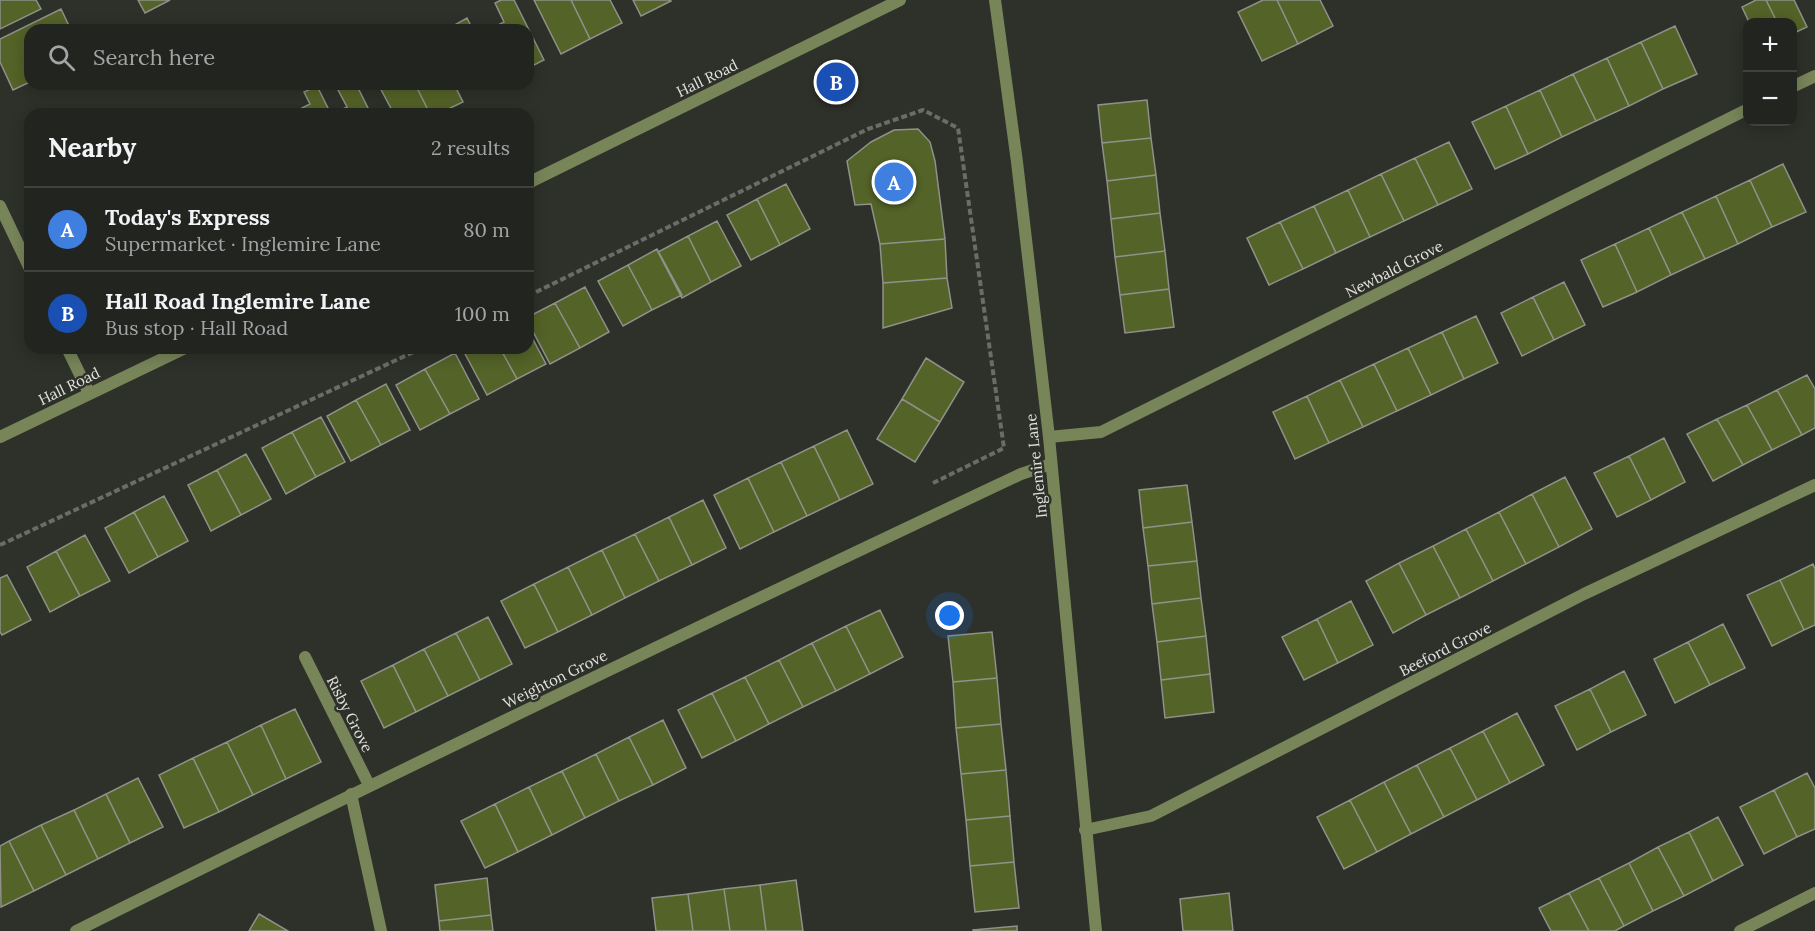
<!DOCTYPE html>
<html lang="en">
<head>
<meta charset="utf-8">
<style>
	body { margin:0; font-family:Lora,serif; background:#2e302d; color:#f1f3f6 }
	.controls { position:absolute; right:18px; top:18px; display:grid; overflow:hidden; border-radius:12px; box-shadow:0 3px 15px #0003 }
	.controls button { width:54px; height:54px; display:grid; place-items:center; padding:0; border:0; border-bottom:2px solid #3f413e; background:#222420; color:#f1f3f6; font:30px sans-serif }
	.you { position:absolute; left:950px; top:616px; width:21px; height:21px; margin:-15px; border:4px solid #fff; border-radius:50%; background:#1a73e8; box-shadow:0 0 0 9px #1a73e833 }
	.badge { display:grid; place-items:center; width:39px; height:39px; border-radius:50%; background:#f888ea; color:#fff; font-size:20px; font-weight:700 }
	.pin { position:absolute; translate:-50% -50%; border:3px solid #fff; box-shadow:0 2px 6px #0006 }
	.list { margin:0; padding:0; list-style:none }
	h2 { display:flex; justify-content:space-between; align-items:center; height:78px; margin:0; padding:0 24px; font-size:26px }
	h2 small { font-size:20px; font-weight:400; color:#a2a4a5 }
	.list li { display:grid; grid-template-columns:39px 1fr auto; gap:18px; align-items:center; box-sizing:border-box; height:84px; padding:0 24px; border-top:2px solid #3f413e }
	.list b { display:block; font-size:22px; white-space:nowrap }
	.list p { margin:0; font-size:20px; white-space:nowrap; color:#a2a4a5 }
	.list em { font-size:20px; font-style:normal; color:#a2a4a5 }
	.icon { flex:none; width:33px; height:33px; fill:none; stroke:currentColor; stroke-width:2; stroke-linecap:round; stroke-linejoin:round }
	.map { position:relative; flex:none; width:1815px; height:931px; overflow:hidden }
	.search { position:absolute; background:#222420; box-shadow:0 3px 15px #0003; left:24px; top:24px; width:510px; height:66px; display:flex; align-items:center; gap:15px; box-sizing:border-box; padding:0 21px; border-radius:18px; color:#a2a4a5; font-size:22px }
	.panel { position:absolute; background:#222420; box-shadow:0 3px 15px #0003; left:24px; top:108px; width:510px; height:246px; border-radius:18px }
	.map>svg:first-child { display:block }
	.building { fill:#546328; stroke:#8f918a; stroke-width:1.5 }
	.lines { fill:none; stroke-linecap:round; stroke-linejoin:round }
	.path { stroke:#6b6c67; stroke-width:4; stroke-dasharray:6 3; stroke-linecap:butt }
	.minor { stroke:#788559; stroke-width:12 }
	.tertiary { stroke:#788559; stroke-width:12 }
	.labels { text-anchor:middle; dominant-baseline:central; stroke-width:5; stroke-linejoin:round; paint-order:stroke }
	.street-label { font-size:15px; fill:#e2e3df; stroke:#2e302a }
</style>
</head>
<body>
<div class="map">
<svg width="1815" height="931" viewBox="0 0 1815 931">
	<rect width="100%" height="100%" fill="#2e302a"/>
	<path class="building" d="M 0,0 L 36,0 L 41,9 L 0,29 Z
		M 138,0 L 170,0 L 145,13 Z
		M 501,0 L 514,0 L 544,60 L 528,68 L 528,30 L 489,30 L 504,22 L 495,3 Z
		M 534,0 L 571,0 L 590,39 L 561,54 Z
		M 571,0 L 610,0 L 622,23 L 590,39 Z
		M 633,0 L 670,0 L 671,1 L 641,16 Z
		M 1263,0 L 1277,0 L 1298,44 L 1262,61 L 1238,12 Z
		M 1277,0 L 1320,0 L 1333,26 L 1298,44 Z
		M 1756,0 L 1766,0 L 1777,22 L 1749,22 L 1742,7 Z
		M 1766,0 L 1794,0 L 1807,27 L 1792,34 L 1792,22 L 1777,22 Z
		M 61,9 L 71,30 L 30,30 L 30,82 L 13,90 L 0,62 L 0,39 Z
		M 467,18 L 473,30 L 453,30 L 451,27 Z
		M 1675,26 L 1697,74 L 1663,89 L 1641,42 Z
		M 1641,42 L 1663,89 L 1629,106 L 1607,58 Z
		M 1607,58 L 1629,106 L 1596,121 L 1573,74 Z
		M 1573,74 L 1596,121 L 1562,137 L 1540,90 Z
		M 346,84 L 356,84 L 371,114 L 333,114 L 347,107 L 337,88 Z
		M 378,84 L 415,84 L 430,114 L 394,114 Z
		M 415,84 L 454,84 L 463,102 L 438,114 L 430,114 Z
		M 317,86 L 331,114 L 295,114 L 294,112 L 310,104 L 304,92 Z
		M 1540,90 L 1562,137 L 1528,154 L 1506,106 Z
		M 1147,100 L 1151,138 L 1102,143 L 1098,105 Z
		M 1506,106 L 1528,154 L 1495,169 L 1472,122 Z
		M 918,129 L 930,142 L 935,161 L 945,239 L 880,244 L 871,204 L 855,205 L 847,161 L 871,142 L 894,130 Z
		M 1151,138 L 1156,175 L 1107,181 L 1102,143 Z
		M 1449,142 L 1472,189 L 1438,205 L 1415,158 Z
		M 1415,158 L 1438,205 L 1404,221 L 1381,174 Z
		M 1783,164 L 1806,212 L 1772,227 L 1750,180 Z
		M 1381,174 L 1404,221 L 1370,237 L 1348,190 Z
		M 1156,175 L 1160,213 L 1111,219 L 1107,181 Z
		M 1750,180 L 1772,227 L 1738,244 L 1716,196 Z
		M 786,184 L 810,229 L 780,245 L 757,199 Z
		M 1348,190 L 1370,237 L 1336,253 L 1314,206 Z
		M 1716,196 L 1738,244 L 1705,259 L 1682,212 Z
		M 757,199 L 780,245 L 751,260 L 727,215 Z
		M 1314,206 L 1336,253 L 1303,269 L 1280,222 Z
		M 1682,212 L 1705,259 L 1671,275 L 1649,228 Z
		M 1160,213 L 1165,251 L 1115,257 L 1111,219 Z
		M 717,221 L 741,266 L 711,282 L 688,236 Z
		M 1280,222 L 1303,269 L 1269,285 L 1247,238 Z
		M 1649,228 L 1671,275 L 1637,292 L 1615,244 Z
		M 688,236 L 711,282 L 682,298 L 658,252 Z
		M 945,239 L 947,278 L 883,283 L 880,244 Z
		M 1615,244 L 1637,292 L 1603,307 L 1581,260 Z
		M 657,249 L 682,295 L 652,310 L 628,265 Z
		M 1165,251 L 1169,289 L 1120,295 L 1115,257 Z
		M 628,265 L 652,310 L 623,326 L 598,281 Z
		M 947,278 L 952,308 L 883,328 L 883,283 Z
		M 1564,282 L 1585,325 L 1554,340 L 1533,297 Z
		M 585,287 L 609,332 L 580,348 L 555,303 Z
		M 1169,289 L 1174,327 L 1125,333 L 1120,295 Z
		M 1533,297 L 1554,340 L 1522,356 L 1501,313 Z
		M 555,303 L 580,348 L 550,364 L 528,322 L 528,317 Z
		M 1476,316 L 1498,363 L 1464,379 L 1442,332 Z
		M 528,330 L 546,364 L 517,379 L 500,348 L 528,348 Z
		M 1442,332 L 1464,379 L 1431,395 L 1408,348 Z
		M 466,348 L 500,348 L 517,379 L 487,395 L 463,350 Z
		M 1408,348 L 1431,395 L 1397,411 L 1374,364 Z
		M 455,353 L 479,399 L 450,414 L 425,369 Z
		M 926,358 L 964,382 L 940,422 L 902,399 Z
		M 1374,364 L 1397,411 L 1363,427 L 1340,380 Z
		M 425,369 L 450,414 L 420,430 L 396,385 Z
		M 1807,375 L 1815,389 L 1815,428 L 1802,435 L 1777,390 Z
		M 1340,380 L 1363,427 L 1329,443 L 1307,396 Z
		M 386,384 L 410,430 L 381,445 L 356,400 Z
		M 1777,390 L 1802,435 L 1772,450 L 1747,405 Z
		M 1307,396 L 1329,443 L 1295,459 L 1273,412 Z
		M 902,399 L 940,422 L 915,462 L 877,439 Z
		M 356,400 L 381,445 L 351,461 L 327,416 Z
		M 1747,405 L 1772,450 L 1743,465 L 1717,419 Z
		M 321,417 L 345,462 L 316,477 L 292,432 Z
		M 1717,419 L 1743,465 L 1713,481 L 1687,434 Z
		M 847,430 L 873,484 L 840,500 L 814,446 Z
		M 292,432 L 316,477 L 286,494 L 262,448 Z
		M 1664,438 L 1685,482 L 1651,500 L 1629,456 Z
		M 814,446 L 840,500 L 807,516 L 781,462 Z
		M 246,454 L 271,499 L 241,515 L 217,470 Z
		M 1629,456 L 1651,500 L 1617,517 L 1594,473 Z
		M 781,462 L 807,516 L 774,532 L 748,478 Z
		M 217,470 L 241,515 L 211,531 L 188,485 Z
		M 1565,477 L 1592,529 L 1559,547 L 1532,494 Z
		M 748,478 L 774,532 L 740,549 L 714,495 Z
		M 1187,485 L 1192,522 L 1143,528 L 1139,490 Z
		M 1532,494 L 1559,547 L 1526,564 L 1499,512 Z
		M 164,496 L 188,541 L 158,557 L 134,512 Z
		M 703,500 L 726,548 L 692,565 L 669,517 Z
		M 134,512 L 158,557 L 129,573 L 105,528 Z
		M 1499,512 L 1526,564 L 1493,581 L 1466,529 Z
		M 669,517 L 692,565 L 659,581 L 635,534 Z
		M 1192,522 L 1197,561 L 1148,566 L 1143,528 Z
		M 1466,529 L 1493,581 L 1460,598 L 1433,546 Z
		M 635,534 L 659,581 L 625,598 L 602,550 Z
		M 85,535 L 110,581 L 80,596 L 56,551 Z
		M 1433,546 L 1460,598 L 1426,615 L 1399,563 Z
		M 602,550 L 625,598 L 592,615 L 568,567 Z
		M 56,551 L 80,596 L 50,612 L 27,567 Z
		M 1197,561 L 1201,598 L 1152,604 L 1148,566 Z
		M 1399,563 L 1426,615 L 1393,633 L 1366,581 Z
		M 1813,564 L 1815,569 L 1815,625 L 1804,630 L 1780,580 Z
		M 568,567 L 592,615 L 558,632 L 534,584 Z
		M 7,575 L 31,620 L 2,635 L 0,632 L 0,578 Z
		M 1780,580 L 1804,630 L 1772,646 L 1747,595 Z
		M 534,584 L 558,632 L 525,648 L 501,601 Z
		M 1201,598 L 1206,636 L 1157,642 L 1152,604 Z
		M 1351,601 L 1373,645 L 1338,663 L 1317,619 Z
		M 880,610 L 903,657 L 870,674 L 846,626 Z
		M 488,617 L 512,664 L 480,680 L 456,633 Z
		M 1317,619 L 1338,663 L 1304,680 L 1282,637 Z
		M 1723,624 L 1745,668 L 1710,685 L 1688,642 Z
		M 846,626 L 870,674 L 836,691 L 812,643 Z
		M 992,632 L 997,678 L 953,682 L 948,636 Z
		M 456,633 L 480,680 L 448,696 L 424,649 Z
		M 1206,636 L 1210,674 L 1161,680 L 1157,642 Z
		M 1688,642 L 1710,685 L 1675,703 L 1654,659 Z
		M 812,643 L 836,691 L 803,707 L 779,660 Z
		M 424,649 L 448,696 L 416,712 L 393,665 Z
		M 779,660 L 803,707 L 769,724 L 745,677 Z
		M 393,665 L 416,712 L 384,728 L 361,681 Z
		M 1624,671 L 1646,715 L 1611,732 L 1590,689 Z
		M 1210,674 L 1214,712 L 1165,718 L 1161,680 Z
		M 745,677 L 769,724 L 736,741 L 712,693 Z
		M 997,678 L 1001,724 L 956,728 L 953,682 Z
		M 1590,689 L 1611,732 L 1577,750 L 1555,706 Z
		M 712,693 L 736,741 L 702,758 L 678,710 Z
		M 295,709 L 321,762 L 286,779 L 261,725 Z
		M 1517,713 L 1544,765 L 1510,783 L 1483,731 Z
		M 663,720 L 686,768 L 653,785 L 629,737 Z
		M 1001,724 L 1006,770 L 961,774 L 956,728 Z
		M 261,725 L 286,779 L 253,795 L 227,742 Z
		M 1483,731 L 1510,783 L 1477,800 L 1450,748 Z
		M 629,737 L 653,785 L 619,801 L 596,754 Z
		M 227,742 L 253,795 L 219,812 L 193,758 Z
		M 1450,748 L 1477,800 L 1444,817 L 1417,765 Z
		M 596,754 L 619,801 L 585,818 L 562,771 Z
		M 193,758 L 219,812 L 184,828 L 159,775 Z
		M 1417,765 L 1444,817 L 1411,834 L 1384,782 Z
		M 1006,770 L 1010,816 L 966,820 L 961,774 Z
		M 562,771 L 585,818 L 552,835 L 529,787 Z
		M 1807,773 L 1815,788 L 1815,829 L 1797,837 L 1774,790 Z
		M 138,778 L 163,827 L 130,843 L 106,794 Z
		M 1384,782 L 1411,834 L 1377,852 L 1350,800 Z
		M 529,787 L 552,835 L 518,852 L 495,804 Z
		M 1774,790 L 1797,837 L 1764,854 L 1740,807 Z
		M 106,794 L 130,843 L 98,859 L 74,810 Z
		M 1350,800 L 1377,852 L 1344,869 L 1317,817 Z
		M 495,804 L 518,852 L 485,868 L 461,821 Z
		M 74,810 L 98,859 L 66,875 L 41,825 Z
		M 1010,816 L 1014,862 L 970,866 L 966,820 Z
		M 1718,817 L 1743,865 L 1713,881 L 1689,832 Z
		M 41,825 L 66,875 L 34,891 L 9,841 Z
		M 1689,832 L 1713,881 L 1684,896 L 1658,847 Z
		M 9,841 L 34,891 L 1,907 L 0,846 Z
		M 1658,847 L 1684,896 L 1653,911 L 1629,863 Z
		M 1014,862 L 1019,908 L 975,912 L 970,866 Z
		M 1629,863 L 1653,911 L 1624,926 L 1599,878 Z
		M 487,878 L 491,915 L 439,921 L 435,885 Z
		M 1599,878 L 1624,926 L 1615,931 L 1589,931 L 1569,893 Z
		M 796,880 L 803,931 L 766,931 L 760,885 Z
		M 760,885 L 766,931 L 730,931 L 724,889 Z
		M 724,889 L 730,931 L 693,931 L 688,894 Z
		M 1229,893 L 1233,931 L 1183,931 L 1180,899 Z
		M 1569,893 L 1589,931 L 1551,931 L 1539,908 Z
		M 688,894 L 693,931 L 656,931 L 652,898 Z
		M 259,914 L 288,931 L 249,931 Z
		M 491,915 L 493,931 L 440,931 L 439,921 Z
		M 1017,926 L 1017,931 L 973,931 L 973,930 Z"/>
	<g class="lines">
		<path class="path" d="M 528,296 L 868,129 L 923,110 L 958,128 L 1004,448 L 933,483
			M 0,545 L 422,348"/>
		<path class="minor" d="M 1792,87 L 1815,76
			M 0,206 L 30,269
			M 67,348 L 89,393
			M 1049,437 L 1101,432 L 1748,109
			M 305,657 L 369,785
			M 351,794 L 381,931
			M 1085,830 L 1151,816 L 1584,594 L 1815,485
			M 76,931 C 389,775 705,623 1021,474 L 1051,464
			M 1740,931 L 1815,893"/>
		<path class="tertiary" d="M 995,0 L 1017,162 L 1049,437 L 1096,931
			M 528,183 L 900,0
			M 0,437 L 185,348"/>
	</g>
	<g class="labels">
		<g class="street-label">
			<text transform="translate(707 78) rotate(-26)">Hall Road</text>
			<text transform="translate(1394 269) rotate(-27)">Newbald Grove</text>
			<text transform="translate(69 386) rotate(-26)">Hall Road</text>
			<text transform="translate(1036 466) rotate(-96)">Inglemire Lane</text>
			<text transform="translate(1445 649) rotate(-27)">Beeford Grove</text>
			<text transform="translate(555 679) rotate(-26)">Weighton Grove</text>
			<text transform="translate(350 714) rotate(63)">Risby Grove</text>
		</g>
	</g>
</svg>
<div class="controls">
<button>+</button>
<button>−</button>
</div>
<div class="you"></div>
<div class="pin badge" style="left:894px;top:182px;background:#3f7fe0">A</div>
<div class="pin badge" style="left:836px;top:82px;background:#1a4fb4">B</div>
<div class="search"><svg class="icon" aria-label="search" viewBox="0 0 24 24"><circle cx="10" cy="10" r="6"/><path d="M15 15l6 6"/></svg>Search here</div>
<section class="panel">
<h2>Nearby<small>2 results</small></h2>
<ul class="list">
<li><span class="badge" style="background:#3f7fe0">A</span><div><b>Today's Express</b><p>Supermarket · Inglemire Lane</p></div><em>80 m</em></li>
<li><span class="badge" style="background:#1a4fb4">B</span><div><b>Hall Road Inglemire Lane</b><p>Bus stop · Hall Road</p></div><em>100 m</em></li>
</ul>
</section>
</div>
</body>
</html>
